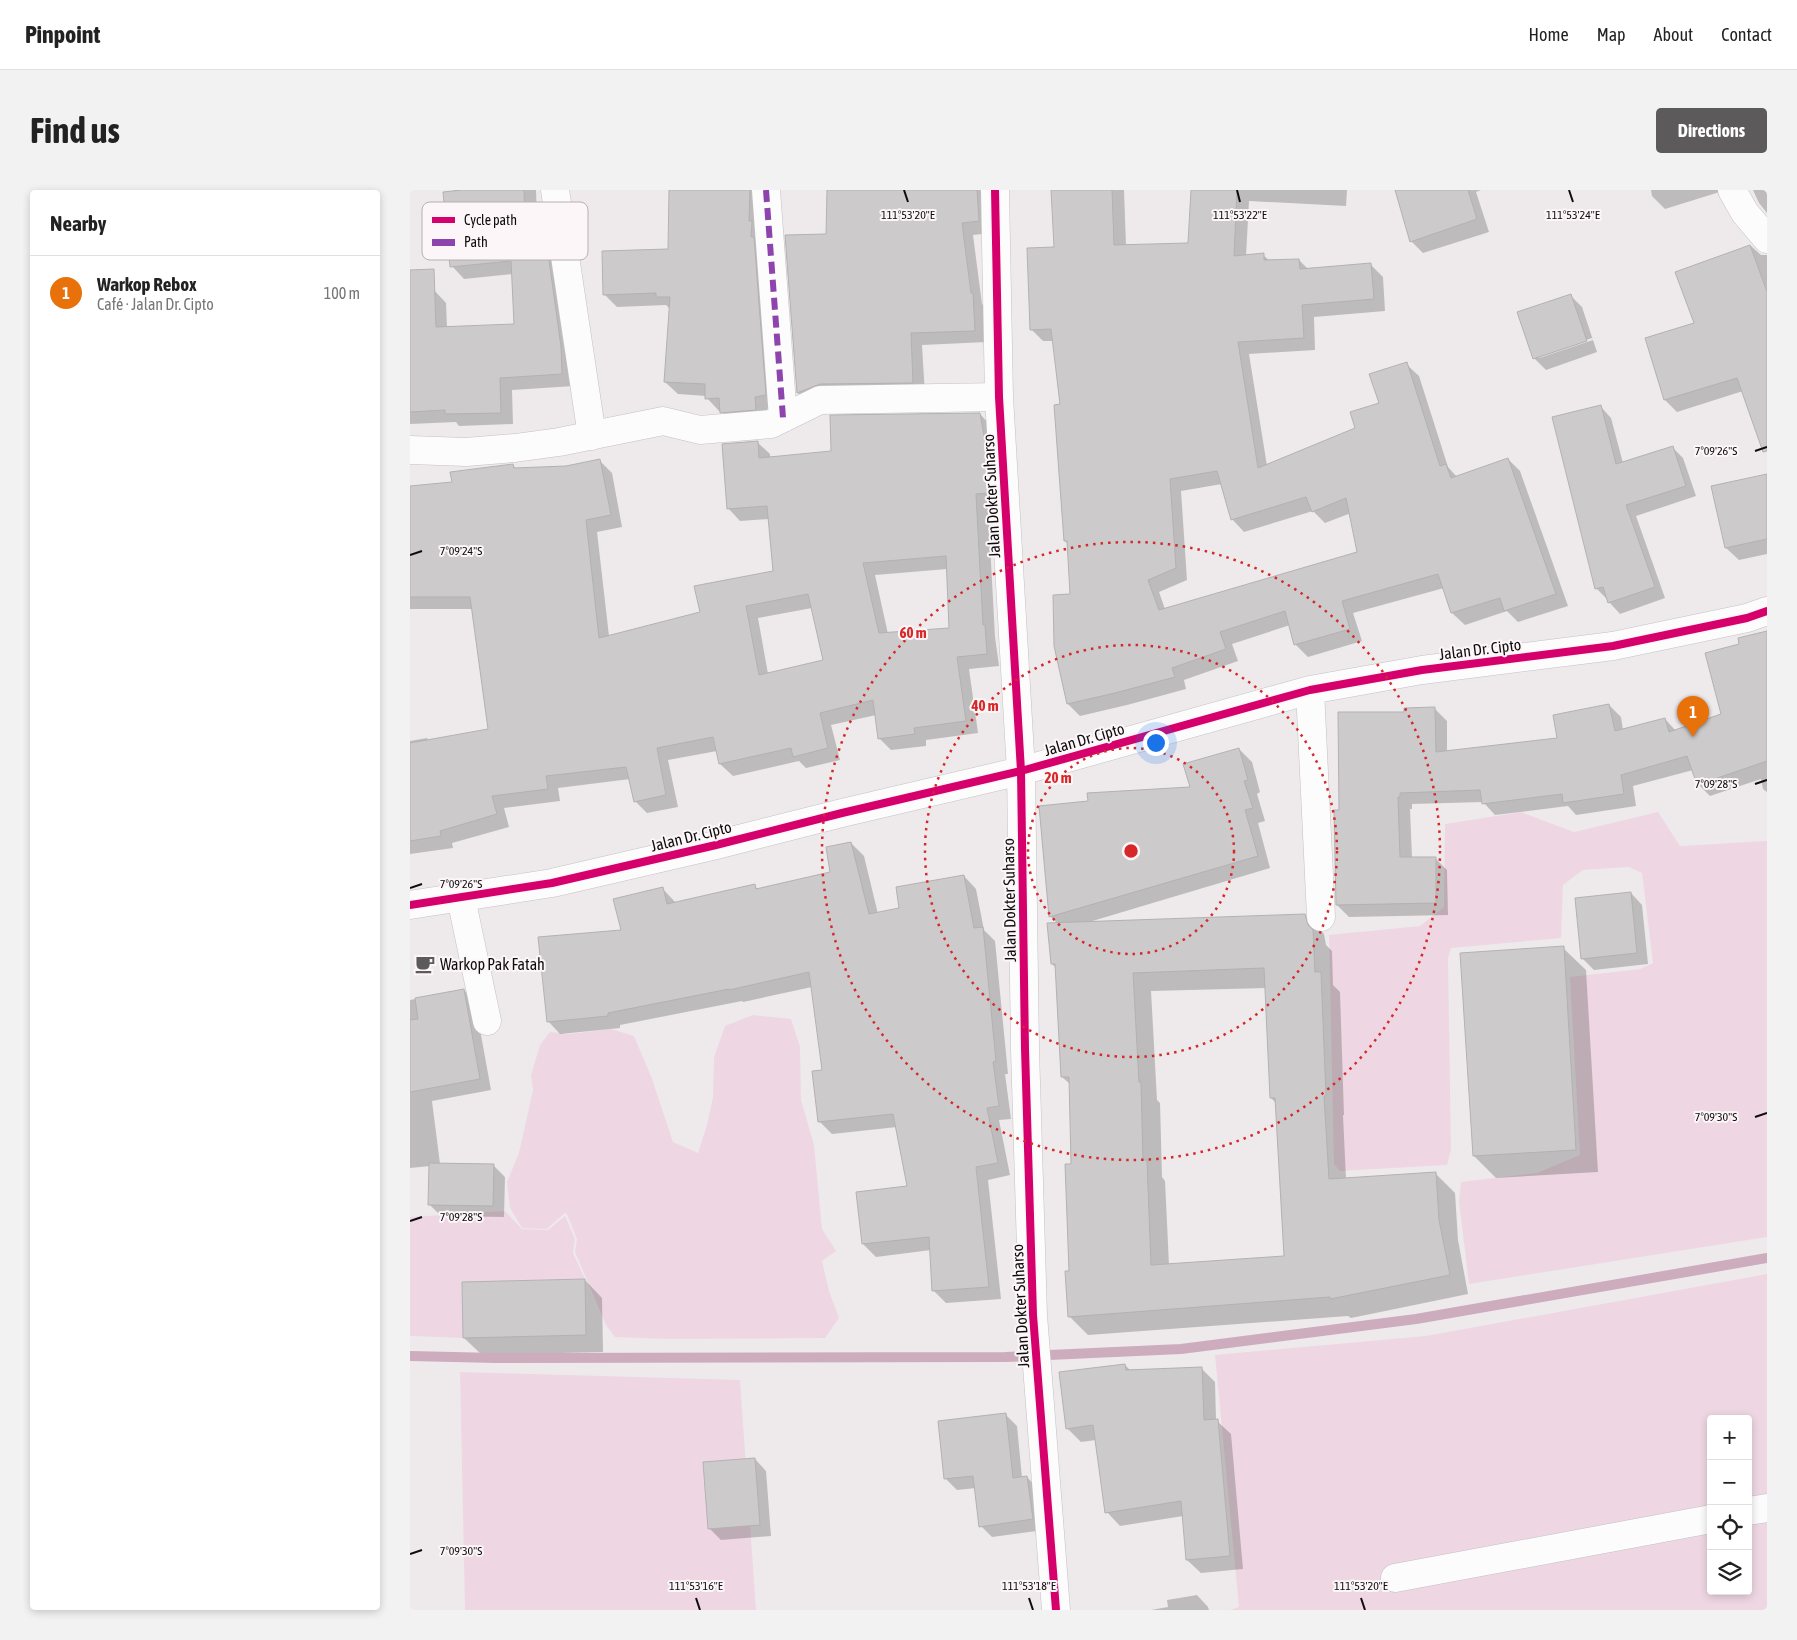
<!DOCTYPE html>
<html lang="en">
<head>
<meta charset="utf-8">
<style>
	body { margin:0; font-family:"Asap Condensed",sans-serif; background:#f2f2f2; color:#222 }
	.controls { position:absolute; right:15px; bottom:15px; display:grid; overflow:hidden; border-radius:5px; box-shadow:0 2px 8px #0003 }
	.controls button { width:45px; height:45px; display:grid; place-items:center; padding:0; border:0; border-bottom:1px solid #e0e0e0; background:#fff; color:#222; font:25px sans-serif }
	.you { position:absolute; left:745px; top:552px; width:18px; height:18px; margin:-12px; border:4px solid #fff; border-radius:50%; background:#1a73e8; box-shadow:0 0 0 8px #1a73e833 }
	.badge { display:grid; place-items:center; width:32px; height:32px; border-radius:50%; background:#5c5a5b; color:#fff; font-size:16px; font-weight:700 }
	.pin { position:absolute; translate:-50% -41px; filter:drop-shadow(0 1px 2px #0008) }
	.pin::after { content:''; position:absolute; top:26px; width:18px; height:15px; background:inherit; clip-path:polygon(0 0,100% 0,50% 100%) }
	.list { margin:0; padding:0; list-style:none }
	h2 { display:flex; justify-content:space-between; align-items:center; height:65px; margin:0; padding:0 20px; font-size:21px }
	h2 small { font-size:16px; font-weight:400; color:#767676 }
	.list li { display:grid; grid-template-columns:32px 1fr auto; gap:15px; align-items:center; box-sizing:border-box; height:75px; padding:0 20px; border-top:1px solid #e0e0e0 }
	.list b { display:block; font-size:19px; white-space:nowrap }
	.list p { margin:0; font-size:16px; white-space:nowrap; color:#767676 }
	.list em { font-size:16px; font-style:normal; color:#767676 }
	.icon { flex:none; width:28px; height:28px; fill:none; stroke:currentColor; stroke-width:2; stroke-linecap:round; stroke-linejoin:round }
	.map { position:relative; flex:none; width:1357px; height:1420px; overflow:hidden; border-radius:5px }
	header { display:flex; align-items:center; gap:30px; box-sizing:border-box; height:70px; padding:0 25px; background:#fff; border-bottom:1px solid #e0e0e0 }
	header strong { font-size:24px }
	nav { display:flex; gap:28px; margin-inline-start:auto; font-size:18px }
	.intro { display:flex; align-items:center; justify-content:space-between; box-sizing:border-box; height:120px; padding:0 30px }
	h1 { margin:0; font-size:35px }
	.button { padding:12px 22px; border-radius:5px; background:#5c5a5b; color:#fff; font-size:18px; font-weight:700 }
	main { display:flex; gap:30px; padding:0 30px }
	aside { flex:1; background:#fff; border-radius:5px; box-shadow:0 2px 8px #0003 }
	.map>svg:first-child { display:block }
	.green { fill:#eed7e3; fill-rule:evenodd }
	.shadow { fill:#0003; fill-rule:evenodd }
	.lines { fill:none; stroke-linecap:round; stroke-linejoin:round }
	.stream { stroke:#cdacbe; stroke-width:10 }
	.building { fill:#cdcacc; stroke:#b4b1b3; fill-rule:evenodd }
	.minor-casing { stroke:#c4c1c2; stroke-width:29 }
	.minor { stroke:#fcfcfc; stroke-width:28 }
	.quiet { stroke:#8e44ad; stroke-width:6; stroke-dasharray:12 6; stroke-linecap:butt }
	.cycleway-casing { stroke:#fcf6f9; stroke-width:11 }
	.cycleway { stroke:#d6006c; stroke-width:8 }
	.ticks { fill:none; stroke:#0e0c0d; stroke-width:2 }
	.ring { fill:none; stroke:#d62828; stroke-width:2.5; stroke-dasharray:2.5 5 }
	.labels { text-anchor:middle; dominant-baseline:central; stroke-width:4; stroke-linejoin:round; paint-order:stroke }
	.street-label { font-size:16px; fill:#0e0c0d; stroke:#fcf6f9 }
	.poi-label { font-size:16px; fill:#0e0c0d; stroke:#fcf6f9; text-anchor:start }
	.key { fill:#fcf6f9; stroke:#b5b0b2; stroke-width:1 }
	.key-label { font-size:14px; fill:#0e0c0d }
	.ticks-label { font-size:12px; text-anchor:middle; fill:#0e0c0d; stroke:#fcf6f9; stroke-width:4; stroke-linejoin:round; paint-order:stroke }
	.centre { fill:#d62828; stroke:#fcf6f9; stroke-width:2.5 }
	.ring-label { font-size:15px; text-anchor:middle; font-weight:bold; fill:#d62828; stroke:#fcf6f9; stroke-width:4; stroke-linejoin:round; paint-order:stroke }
</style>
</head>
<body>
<header>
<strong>Pinpoint</strong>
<nav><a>Home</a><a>Map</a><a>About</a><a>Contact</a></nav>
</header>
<div class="intro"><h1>Find us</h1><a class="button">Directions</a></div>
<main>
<aside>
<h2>Nearby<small></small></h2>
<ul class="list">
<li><span class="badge" style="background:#e8710a">1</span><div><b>Warkop Rebox</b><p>Café · Jalan Dr. Cipto</p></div><em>100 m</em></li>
</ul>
</aside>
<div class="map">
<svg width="1357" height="1420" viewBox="0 0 1357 1420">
	<rect width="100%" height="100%" fill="#eeeaec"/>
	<path class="green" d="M 1111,622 L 1164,642 L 1248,622 L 1270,656 L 1357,651 L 1357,1047 L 1059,1094 L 1049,1011 L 1051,992 L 1127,983 L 1170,965 L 1160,787 L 1230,779 L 1243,773 L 1232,683 L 1219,677 L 1173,680 L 1153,695 L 1151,748 L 1041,758 L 1038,768 L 1041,960 L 1037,975 L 930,981 L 924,974 L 919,745 L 1010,736 L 1034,717 L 1035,634 Z
		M 343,825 L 381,829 L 390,857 L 391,910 L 404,955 L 412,1039 L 426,1061 L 412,1071 L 419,1101 L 429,1128 L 415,1148 L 258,1149 L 205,1147 L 196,1135 L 165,1062 L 167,1049 L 156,1022 L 137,1039 L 112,1038 L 100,1018 L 97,992 L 109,963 L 123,900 L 121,885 L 130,855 L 140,842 L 159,844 L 201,839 L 224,846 L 241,886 L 263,952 L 288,963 L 297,935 L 303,907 L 304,867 L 315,836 Z
		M 95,1021 L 112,1039 L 138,1040 L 155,1026 L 165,1049 L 163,1063 L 175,1089 L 52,1092 L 53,1148 L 0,1146 L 0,1027 Z
		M 1357,1084 L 1357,1420 L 820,1420 L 829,1417 L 805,1165 L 1016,1146 ZM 1301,1229 L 1338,1229 L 1338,1401 L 1301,1401 Z
		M 50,1182 L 330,1190 L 346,1420 L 55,1420 Z"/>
	<path class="shadow" d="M 44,0 L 126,0 L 127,29 L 133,28 L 145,40 L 164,196 L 102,200 L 103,234 L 49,236 L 46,232 L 0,234 L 0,101 L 24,100 L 36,113 L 37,138 L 105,136 L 102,84 L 54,89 L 42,76 Z
		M 260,0 L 352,0 L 367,217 L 357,219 L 358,232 L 324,234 L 311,221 L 309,221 L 297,208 L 296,206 L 268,204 L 255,192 L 260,119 L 256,115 L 207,117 L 194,104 L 259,60 Z
		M 418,0 L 577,0 L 581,43 L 563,45 L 572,114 L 575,117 L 577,152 L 512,155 L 515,205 L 400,215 L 388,203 L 376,47 L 417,45 Z
		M 642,0 L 714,0 L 716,56 L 779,54 L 782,0 L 937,0 L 936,16 L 839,11 L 836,66 L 853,65 L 860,71 L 889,70 L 898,79 L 960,74 L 973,87 L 975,121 L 904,127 L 905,160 L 839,164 L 857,276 L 947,239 L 970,214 L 996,174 L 1009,186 L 1038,277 L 1047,287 L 1098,269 L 1110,281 L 1158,416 L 1108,432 L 1097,421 L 1055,435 L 1042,423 L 1034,398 L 943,423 L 952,451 L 898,467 L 886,455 L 880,435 L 822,454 L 828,471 L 774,490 L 776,499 L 717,515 L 670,526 L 658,514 L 661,405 L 658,354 L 655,351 L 652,216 L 644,151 L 633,151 L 621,139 L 645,58 ZM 812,294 L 822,329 L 834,342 L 903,321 L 915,333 L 941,323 L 949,363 L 755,419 L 749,402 L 777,390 L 771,301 Z
		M 985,0 L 1071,0 L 1066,2 L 1079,42 L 1013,63 L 1001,51 Z
		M 1241,0 L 1316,0 L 1255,19 L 1242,6 Z
		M 1343,0 L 1357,0 L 1357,23 L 1349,13 Z
		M 1341,56 L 1351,65 L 1357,65 L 1357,251 L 1333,201 L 1267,222 L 1255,210 L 1236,149 L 1286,134 L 1267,82 Z
		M 1160,105 L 1172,117 L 1187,162 L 1136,180 L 1124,168 ZM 1182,148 L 1183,150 L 1129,168 L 1129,166 Z
		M 1191,217 L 1201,228 L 1213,273 L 1262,257 L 1273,268 L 1286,306 L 1226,326 L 1255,408 L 1210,424 L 1200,413 L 1198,409 L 1197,409 L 1186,398 Z
		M 570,224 L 582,237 L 591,315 L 578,316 L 585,447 L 589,476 L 559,479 L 568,543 L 516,550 L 516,556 L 481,560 L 469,548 L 466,525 L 421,535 L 430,570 L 396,578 L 389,571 L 323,586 L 310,574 L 307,561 L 258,570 L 268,617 L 237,623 L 225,611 L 220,589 L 148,598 L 150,611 L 94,618 L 99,637 L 42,653 L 43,658 L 0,664 L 0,551 L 17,548 L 19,551 L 79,540 L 63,419 L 0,419 L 0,298 L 43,294 L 103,276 L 106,279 L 157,277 L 189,270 L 202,283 L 212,337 L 187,342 L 199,446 L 291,423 L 364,382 L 359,329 L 330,331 L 318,318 L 347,252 L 360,264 L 360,268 L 422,262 ZM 537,379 L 540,439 L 478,444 L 465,385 ZM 402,418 L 415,471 L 358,484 L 348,428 Z
		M 1357,285 L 1357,364 L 1329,370 L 1316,358 L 1303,297 Z
		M 1357,443 L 1357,602 L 1353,599 L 1351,589 L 1300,606 L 1288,594 L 1283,580 L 1223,596 L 1226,616 L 1166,625 L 1158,616 L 1085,625 L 1073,612 L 1002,614 L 1002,619 L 1000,619 L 1002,668 L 1025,668 L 1037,680 L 1038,725 L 939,727 L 927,715 L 930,621 L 996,523 L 1025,519 L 1037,531 L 1037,562 L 1149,549 L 1199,515 L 1211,527 L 1213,540 L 1255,529 L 1266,541 L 1312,525 L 1330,455 Z
		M 829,559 L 842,572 L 850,602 L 847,604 L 855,631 L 848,633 L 860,678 L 679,732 L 895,725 L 914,744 L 916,755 L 922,761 L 923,795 L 930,802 L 934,925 L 933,925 L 936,989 L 1026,984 L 1045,1003 L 1048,1050 L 1058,1104 L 941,1128 L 938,1126 L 678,1145 L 659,1126 L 662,975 L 660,894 L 652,887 L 646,778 L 642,774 L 648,734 L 640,726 L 679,613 L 782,598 ZM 856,798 L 861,908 L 866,913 L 875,1067 L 759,1075 L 755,991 L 752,987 L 750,913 L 747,910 L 741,801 Z
		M 441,653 L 454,666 L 468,724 L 490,720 L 554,686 L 566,699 L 574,740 L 585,751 L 598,884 L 595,884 L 601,929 L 589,930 L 600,985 L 578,990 L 591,1109 L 536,1113 L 524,1101 L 521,1060 L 466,1067 L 453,1054 L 498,998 L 487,937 L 422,944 L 409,931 L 414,881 L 402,797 L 333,812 L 332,811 L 210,835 L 210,838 L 150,844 L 138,831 L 213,741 L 252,698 L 266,713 L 344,696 L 349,700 L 422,683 Z
		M 1221,703 L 1232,715 L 1238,774 L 1184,780 L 1172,768 Z
		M 1153,758 L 1176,780 L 1188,982 L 1086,988 L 1064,966 Z
		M 54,800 L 65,812 L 81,900 L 22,911 L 30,974 L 83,975 L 95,987 L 94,1027 L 31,1026 L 19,1014 L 20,976 L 0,978 L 0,810 Z
		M 175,1090 L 192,1108 L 193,1162 L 72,1165 L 54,1148 Z
		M 715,1175 L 721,1181 L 792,1179 L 805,1192 L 806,1230 L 821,1244 L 833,1379 L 791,1383 L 777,1370 L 773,1326 L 710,1336 L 697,1322 L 686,1250 L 671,1252 L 657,1238 Z
		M 595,1224 L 607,1236 L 612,1288 L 617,1287 L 628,1299 L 634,1340 L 582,1347 L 571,1336 L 566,1298 L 547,1300 L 536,1289 Z
		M 345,1269 L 356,1281 L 361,1346 L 311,1350 L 299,1338 Z
		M 787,1405 L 798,1417 L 799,1420 L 741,1420 L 758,1417 L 757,1410 Z"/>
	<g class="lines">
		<path class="stream" d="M 0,1166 L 86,1168 L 595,1167 L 771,1159 L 1006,1129 L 1357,1068"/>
	</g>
	<path class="building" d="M 52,0 L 114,0 L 115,29 L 133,26 L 151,157 L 152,184 L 90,188 L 91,223 L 35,224 L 35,220 L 0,222 L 0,80 L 24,79 L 26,137 L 104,134 L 101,71 L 40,77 L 33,2 Z
		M 259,0 L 340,0 L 339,31 L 342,31 L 341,47 L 344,47 L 356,205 L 345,207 L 346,220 L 310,223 L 309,208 L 295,209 L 295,194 L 254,192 L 260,107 L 246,107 L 246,103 L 193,105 L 192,61 L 258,59 Z
		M 417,0 L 567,0 L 569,31 L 552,33 L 561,103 L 563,103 L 565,141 L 501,143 L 503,193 L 410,194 L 387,203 L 375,45 L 416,44 Z
		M 641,0 L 702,0 L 704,55 L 778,53 L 781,0 L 827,0 L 824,66 L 854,63 L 854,70 L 889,69 L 890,79 L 961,73 L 964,109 L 892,115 L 894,148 L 828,152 L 848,278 L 945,238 L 940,222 L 969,213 L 959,184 L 997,172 L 1030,276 L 1036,274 L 1041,288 L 1098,268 L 1146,404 L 1094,421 L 1090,408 L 1041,423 L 1028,384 L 932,411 L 940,439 L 884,455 L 875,421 L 810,442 L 816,459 L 762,478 L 765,487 L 705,503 L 657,514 L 644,456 L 643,405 L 660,404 L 657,351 L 654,351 L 644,215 L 650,214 L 641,139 L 620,140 L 617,58 L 644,57 ZM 807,281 L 821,330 L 896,307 L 902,322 L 936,308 L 947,362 L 749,420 L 738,390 L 766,378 L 760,289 Z
		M 985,0 L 1058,0 L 1067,29 L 1000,52 Z
		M 1340,55 L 1357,102 L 1357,261 L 1353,262 L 1327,188 L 1254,210 L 1235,148 L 1284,133 L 1265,82 Z
		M 1161,104 L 1177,151 L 1123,169 L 1107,122 Z
		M 1191,215 L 1206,274 L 1263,256 L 1276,296 L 1216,315 L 1245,397 L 1198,413 L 1193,397 L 1185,399 L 1142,227 Z
		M 570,223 L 577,262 L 579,303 L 566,304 L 573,435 L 575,435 L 577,464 L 547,467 L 556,531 L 504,538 L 505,544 L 468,549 L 463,510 L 410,523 L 418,558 L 383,567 L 381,558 L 309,574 L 303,547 L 247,558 L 256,605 L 224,612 L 216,577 L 136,586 L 138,599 L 82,606 L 87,624 L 30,641 L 31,646 L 0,651 L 0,553 L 78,539 L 60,407 L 0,407 L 0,296 L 42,292 L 40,282 L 103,274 L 104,278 L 156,276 L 190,269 L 201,325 L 176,330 L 189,448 L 290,422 L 284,396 L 363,381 L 357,316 L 317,319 L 312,254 L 348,251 L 349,268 L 421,261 L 420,225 ZM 536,366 L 539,438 L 469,443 L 453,373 ZM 398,404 L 413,470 L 349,485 L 336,416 Z
		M 1357,284 L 1357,349 L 1315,358 L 1301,296 Z
		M 1357,441 L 1357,571 L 1287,595 L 1277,566 L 1211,585 L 1214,604 L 1153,613 L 1152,604 L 1072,614 L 1070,600 L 990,603 L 990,607 L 988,607 L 990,667 L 1026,667 L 1026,713 L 926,715 L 924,620 L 929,620 L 928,522 L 994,522 L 994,518 L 1025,517 L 1026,562 L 1147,548 L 1143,525 L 1199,514 L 1205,541 L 1255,528 L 1259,542 L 1311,524 L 1295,463 L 1329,454 L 1328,448 Z
		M 829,558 L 838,590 L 834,591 L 843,618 L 835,620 L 848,666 L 639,727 L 629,616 L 678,611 L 677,603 L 780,597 L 773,574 Z
		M 441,652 L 459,724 L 489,718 L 486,697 L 554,685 L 564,738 L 573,737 L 586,871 L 583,872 L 589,916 L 577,918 L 588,973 L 566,977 L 579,1097 L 522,1101 L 519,1047 L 452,1054 L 446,1002 L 497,996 L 483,924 L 408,932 L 402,881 L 412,880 L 399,782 L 319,800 L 319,799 L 198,823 L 198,826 L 137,832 L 128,747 L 211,740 L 203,709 L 253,697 L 257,714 L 345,694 L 346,699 L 420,682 L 416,657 Z
		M 1221,702 L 1227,763 L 1171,769 L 1165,708 Z
		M 895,724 L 898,735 L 903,740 L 905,782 L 911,782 L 916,906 L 914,906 L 919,989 L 1026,982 L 1029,1030 L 1040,1085 L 920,1109 L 920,1107 L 658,1127 L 655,1081 L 659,1081 L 655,974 L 661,974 L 659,887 L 651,887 L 645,774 L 641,774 L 637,733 ZM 854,778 L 860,908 L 865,908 L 874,1066 L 741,1075 L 737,970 L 733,970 L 731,892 L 729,892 L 723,783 Z
		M 1154,756 L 1166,960 L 1063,966 L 1050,763 Z
		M 54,799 L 70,889 L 0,902 L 0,830 L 8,829 L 5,808 Z
		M 19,973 L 84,974 L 83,1016 L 18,1015 Z
		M 175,1089 L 176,1145 L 53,1148 L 52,1092 Z
		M 715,1174 L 716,1180 L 792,1177 L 794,1230 L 808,1229 L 820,1366 L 776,1370 L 771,1311 L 695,1323 L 683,1235 L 656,1239 L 649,1182 Z
		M 596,1223 L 603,1288 L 617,1286 L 623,1329 L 569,1337 L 563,1286 L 534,1289 L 528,1231 Z
		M 345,1268 L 350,1335 L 298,1339 L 293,1272 Z"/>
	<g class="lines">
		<defs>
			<path id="minor" d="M 145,0 L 182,246
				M 356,0 L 373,228
				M 585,0 L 589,207 L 611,581 L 615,859 L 623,1125 L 646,1420
				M 1322,0 L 1335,23 L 1357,49
				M 0,260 L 56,262 L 105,258 L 149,252 L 253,231 L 290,240 L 361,234 L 410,210 L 589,207
				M 900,500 L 911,727
				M 51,708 L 77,831
				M 0,715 L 142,693 L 306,655 L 432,623 L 611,581 L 900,500 L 1012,480 L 1203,456 L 1337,428 L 1357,421
				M 1338,1321 L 1357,1318
				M 985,1388 L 1301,1329"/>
		</defs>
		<use href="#minor" class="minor-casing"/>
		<use href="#minor" class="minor"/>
		<path class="quiet" d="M 356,0 L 373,228"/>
		<defs>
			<path id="cycleway" d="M 585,0 L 589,207 L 611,581 L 615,859 L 623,1125 L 646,1420
				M 0,715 L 142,693 L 306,655 L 432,623 L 611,581 L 900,500 L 1012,480 L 1203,456 L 1337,428 L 1357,421"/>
		</defs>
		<use href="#cycleway" class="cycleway-casing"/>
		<use href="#cycleway" class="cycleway"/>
	</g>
	<path class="ticks" d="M 494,0 L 498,12M 827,0 L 830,12M 1159,0 L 1163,12M 1345,261 L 1357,257M 0,365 L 12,361M 1345,594 L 1357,590M 0,698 L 12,694M 1345,927 L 1357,923M 0,1031 L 12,1027M 0,1364 L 12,1360M 286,1408 L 290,1420M 619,1408 L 623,1420M 951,1408 L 955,1420"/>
	<g class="ring">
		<circle cx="721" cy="661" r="103"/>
		<circle cx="721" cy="661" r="206"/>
		<circle cx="721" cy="661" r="309"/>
	</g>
	<defs>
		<symbol id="cafe-bare" viewBox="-9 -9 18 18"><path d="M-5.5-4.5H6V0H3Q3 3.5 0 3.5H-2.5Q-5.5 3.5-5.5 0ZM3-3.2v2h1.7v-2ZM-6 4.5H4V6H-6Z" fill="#5c5a5b" stroke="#fcf6f9" stroke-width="2.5" paint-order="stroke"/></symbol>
	</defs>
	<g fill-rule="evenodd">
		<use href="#cafe-bare" x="1" y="760" width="28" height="28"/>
	</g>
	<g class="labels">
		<g class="street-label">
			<text transform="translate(581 306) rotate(-93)">Jalan Dokter Suharso</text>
			<text transform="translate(1070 459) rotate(-7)">Jalan Dr. Cipto</text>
			<text transform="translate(674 549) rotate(-16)">Jalan Dr. Cipto</text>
			<text transform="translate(281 646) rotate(-14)">Jalan Dr. Cipto</text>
			<text transform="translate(599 710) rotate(-91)">Jalan Dokter Suharso</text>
			<text transform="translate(610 1116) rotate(-93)">Jalan Dokter Suharso</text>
		</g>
		<g class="poi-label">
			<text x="30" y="774">Warkop Pak Fatah</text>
		</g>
	</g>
	<rect x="12" y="12" width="166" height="58" rx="8" class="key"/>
	<rect x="22" y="27" width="23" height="6" fill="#d6006c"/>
	<rect x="22" y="49" width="23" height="7" fill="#8e44ad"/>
	<g class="key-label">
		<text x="54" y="35">Cycle path</text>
		<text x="54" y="57">Path</text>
	</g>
	<g class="ticks-label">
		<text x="498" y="29">111°53'20"E</text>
		<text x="830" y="29">111°53'22"E</text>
		<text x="1163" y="29">111°53'24"E</text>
		<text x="1306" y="265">7°09'26"S</text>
		<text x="51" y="365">7°09'24"S</text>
		<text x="1306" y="598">7°09'28"S</text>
		<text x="51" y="698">7°09'26"S</text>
		<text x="1306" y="931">7°09'30"S</text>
		<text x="51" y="1031">7°09'28"S</text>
		<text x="51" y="1365">7°09'30"S</text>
		<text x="286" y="1400">111°53'16"E</text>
		<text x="619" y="1400">111°53'18"E</text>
		<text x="951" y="1400">111°53'20"E</text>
	</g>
	<circle cx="721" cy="661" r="8" class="centre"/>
	<g class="ring-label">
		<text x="503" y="448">60 m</text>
		<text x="575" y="521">40 m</text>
		<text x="648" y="593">20 m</text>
	</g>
</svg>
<div class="controls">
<button>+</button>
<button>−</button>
<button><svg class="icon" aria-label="locate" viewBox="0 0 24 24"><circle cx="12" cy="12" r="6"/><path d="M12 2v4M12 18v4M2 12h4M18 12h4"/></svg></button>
<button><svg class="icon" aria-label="layers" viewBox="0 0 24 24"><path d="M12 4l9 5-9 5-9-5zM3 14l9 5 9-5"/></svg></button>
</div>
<div class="you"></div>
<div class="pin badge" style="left:1283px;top:547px;background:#e8710a">1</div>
</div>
</main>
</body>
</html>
